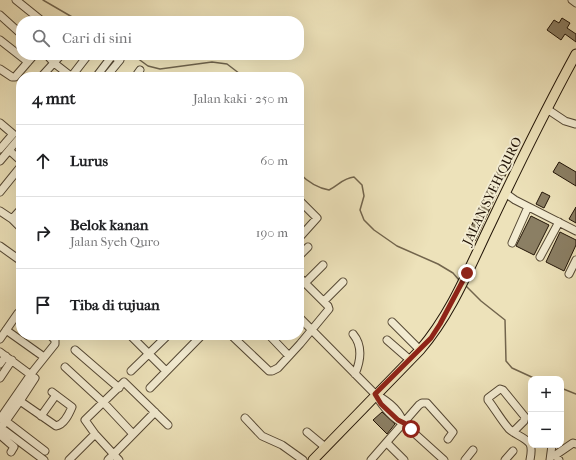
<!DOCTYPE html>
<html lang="id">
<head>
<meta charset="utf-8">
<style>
	body { margin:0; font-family:"IM FELL French Canon",serif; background:#f6f6f6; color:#202124 }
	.controls { position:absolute; right:12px; bottom:12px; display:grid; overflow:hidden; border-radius:8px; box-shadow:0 4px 16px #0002 }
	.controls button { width:36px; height:36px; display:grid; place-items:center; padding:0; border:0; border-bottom:1px solid #e0e0e0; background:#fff; color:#202124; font:20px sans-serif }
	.stop { position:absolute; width:12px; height:12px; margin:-9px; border:3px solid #8f2418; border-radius:50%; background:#fff }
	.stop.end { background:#8f2418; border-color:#fff; box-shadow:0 1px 4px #0008 }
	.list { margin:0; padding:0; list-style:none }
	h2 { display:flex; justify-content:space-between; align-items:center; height:52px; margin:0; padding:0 16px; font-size:17px }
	h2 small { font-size:13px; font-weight:400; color:#757577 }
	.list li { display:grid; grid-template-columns:26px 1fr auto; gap:12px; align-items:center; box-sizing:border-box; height:72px; padding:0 16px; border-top:1px solid #e0e0e0 }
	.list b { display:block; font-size:15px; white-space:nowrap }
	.list p { margin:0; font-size:13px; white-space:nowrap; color:#757577 }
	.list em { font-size:13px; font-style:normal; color:#757577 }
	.icon { flex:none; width:22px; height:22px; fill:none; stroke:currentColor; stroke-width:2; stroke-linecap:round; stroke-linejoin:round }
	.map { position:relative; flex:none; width:576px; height:460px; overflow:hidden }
	.search { position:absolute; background:#fff; box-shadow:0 4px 16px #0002; left:16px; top:16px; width:288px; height:44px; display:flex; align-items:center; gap:10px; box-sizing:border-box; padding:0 14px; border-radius:16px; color:#757577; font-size:15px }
	.panel { position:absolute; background:#fff; box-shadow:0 4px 16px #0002; left:16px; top:72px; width:288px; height:268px; border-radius:16px }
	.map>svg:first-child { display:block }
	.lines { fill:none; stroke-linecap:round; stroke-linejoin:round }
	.stream { stroke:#72654d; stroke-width:1.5 }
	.building { fill:#8b7f64; stroke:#211306 }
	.minor-casing { stroke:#544733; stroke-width:9 }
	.major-casing { stroke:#211306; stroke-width:11 }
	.minor { stroke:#f3ecd2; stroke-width:7 }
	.major { stroke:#ede2ba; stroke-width:9 }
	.route { stroke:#8f2418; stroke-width:5 }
	.labels { text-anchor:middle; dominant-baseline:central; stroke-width:4; stroke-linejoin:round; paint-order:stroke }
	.street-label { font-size:13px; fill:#211306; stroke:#f3ecd2 }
</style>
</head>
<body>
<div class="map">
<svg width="576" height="460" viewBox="0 0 576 460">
	<rect width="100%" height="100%" fill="#ede2ba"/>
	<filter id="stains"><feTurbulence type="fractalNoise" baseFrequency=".005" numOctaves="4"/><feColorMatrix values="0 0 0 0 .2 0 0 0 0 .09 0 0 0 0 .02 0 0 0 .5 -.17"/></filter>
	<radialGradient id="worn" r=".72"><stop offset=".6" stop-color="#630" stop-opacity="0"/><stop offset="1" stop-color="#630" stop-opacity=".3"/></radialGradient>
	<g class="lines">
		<path class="stream" d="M 43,0 L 79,21
			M 133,55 L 148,66 L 160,69 L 212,62 L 227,64 L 244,77
			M 299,173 C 308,182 317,188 329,190 C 339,185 343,178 354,177 L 362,185 L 364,196 L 360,210 L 364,220 L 374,230 L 397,246 L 438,264 L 453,273 L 459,280
			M 465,285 L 481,301 L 505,320 L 506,361 L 512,368 L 536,379
			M 561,388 L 576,394"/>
	</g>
	<path class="building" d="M 562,18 L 570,23 L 567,28 L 576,34 L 576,42 L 565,34 L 561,40 L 547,30 L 554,20 L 559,23 Z
		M 559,162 L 576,172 L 576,186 L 553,172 Z
		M 498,170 L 506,174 L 475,241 L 466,237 Z
		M 542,192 L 550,196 L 544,208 L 536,204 Z
		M 576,207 L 576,223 L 569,219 Z
		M 531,216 L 549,225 L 534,255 L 516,246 Z
		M 560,232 L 576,240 L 576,245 L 564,271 L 546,262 Z
		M 382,412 L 395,424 L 387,434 L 373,420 Z"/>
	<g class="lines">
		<defs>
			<path id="minor" d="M 16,0 L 42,21
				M 572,0 L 576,3
				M 0,15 L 21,34
				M 0,40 L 28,62
				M 47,55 L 54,63 L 72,77
				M 0,69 L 12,77 L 15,77 L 34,55
				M 41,77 L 61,55
				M 71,77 L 88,55
				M 96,77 L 112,56 L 113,56 L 120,60 L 106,77
				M 135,77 L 140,70
				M 21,103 L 21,105
				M 547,109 L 565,121 L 575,124
				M 0,123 L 13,134 L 0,149
				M 9,150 L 21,161
				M 0,161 L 21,136
				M 0,192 L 21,166
				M 505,193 L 515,200 L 576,231
				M 299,200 L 317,218 L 299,238
				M 0,211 L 12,219 L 21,228
				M 12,219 L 21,209
				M 512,243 L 528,207
				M 0,246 L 21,261
				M 299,256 L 308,247
				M 540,257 L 559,222
				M 569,274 L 576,260
				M 305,283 L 323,265
				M 324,301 L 343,282
				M 299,317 L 375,394 C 382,405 392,418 403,423 L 444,460
				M 392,322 L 420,350
				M 6,330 L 44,357
				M 353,334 C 363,346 361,360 355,374
				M 130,335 L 166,371
				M 231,335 L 269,371 L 272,371 L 278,368 L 300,344 L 329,309 L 328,306 L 299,277
				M 269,335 L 289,356
				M 0,339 L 18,313 L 21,315
				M 387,340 L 410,360
				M 75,350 L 119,388
				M 0,352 L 35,378 L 20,401 L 1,428
				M 0,364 L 6,356
				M 65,367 L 104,403 L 133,434
				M 131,371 L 168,335
				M 0,378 L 12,360
				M 150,388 L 202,335
				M 375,394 C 386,400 400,410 403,423
				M 20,401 L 56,426 C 64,425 69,414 72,407 L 52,392
				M 41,416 L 56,395
				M 2,418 L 45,451
				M 245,418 L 262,436 L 282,445 L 303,460
				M 0,419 L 31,374 L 55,344 L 55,340 L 50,335
				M 0,427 L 44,460
				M 307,432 L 325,447
				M 513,432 L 524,421 L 525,417 L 503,390 L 500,389 L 488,398 L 488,400 C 495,409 501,420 509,429 C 515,435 525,437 530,444 C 532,448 531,455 530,460
				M 0,435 L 14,447 L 11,452
				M 387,443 L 404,460
				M 69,460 L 95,434
				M 108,460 L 155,412
				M 119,460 L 95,434 L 85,420 L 124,382 L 168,425
				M 371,460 L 419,405 L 422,403 L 427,403 L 453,432 L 448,439
				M 465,460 L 473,450
				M 505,460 L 513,451
				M 550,460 L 552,445
				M 559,460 L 556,456 L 557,454 L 573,443 L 576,444"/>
			<path id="major" d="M 313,460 L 420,350 C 452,313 470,266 491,223 C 518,166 546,109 576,54"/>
		</defs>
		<use href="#minor" class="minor-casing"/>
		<use href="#major" class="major-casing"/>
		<use href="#minor" class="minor"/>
		<use href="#major" class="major"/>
	</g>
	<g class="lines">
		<path class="route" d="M 411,429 L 404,423 L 398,420 L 381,404 L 375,394 L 431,338 L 440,324 L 467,273"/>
	</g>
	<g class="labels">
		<g class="street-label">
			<text transform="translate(492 191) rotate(-64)">JALAN SYEH QURO</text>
		</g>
	</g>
	<rect width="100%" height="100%" filter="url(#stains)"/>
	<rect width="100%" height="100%" fill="url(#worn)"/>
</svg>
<div class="controls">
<button>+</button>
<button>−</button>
</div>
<div class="stop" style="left:411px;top:429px"></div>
<div class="stop end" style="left:467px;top:273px"></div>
<div class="search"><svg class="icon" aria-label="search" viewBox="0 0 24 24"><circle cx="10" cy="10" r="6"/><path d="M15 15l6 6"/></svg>Cari di sini</div>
<section class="panel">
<h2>4 mnt<small>Jalan kaki · 250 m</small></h2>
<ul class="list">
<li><svg class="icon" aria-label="ahead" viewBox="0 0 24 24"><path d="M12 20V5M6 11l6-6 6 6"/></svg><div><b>Lurus</b></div><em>60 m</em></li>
<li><svg class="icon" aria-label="right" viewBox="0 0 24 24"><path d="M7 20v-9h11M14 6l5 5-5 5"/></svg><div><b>Belok kanan</b><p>Jalan Syeh Quro</p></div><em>190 m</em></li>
<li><svg class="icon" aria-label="arrive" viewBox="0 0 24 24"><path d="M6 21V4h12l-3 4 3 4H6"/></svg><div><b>Tiba di tujuan</b></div></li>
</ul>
</section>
</div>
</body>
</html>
